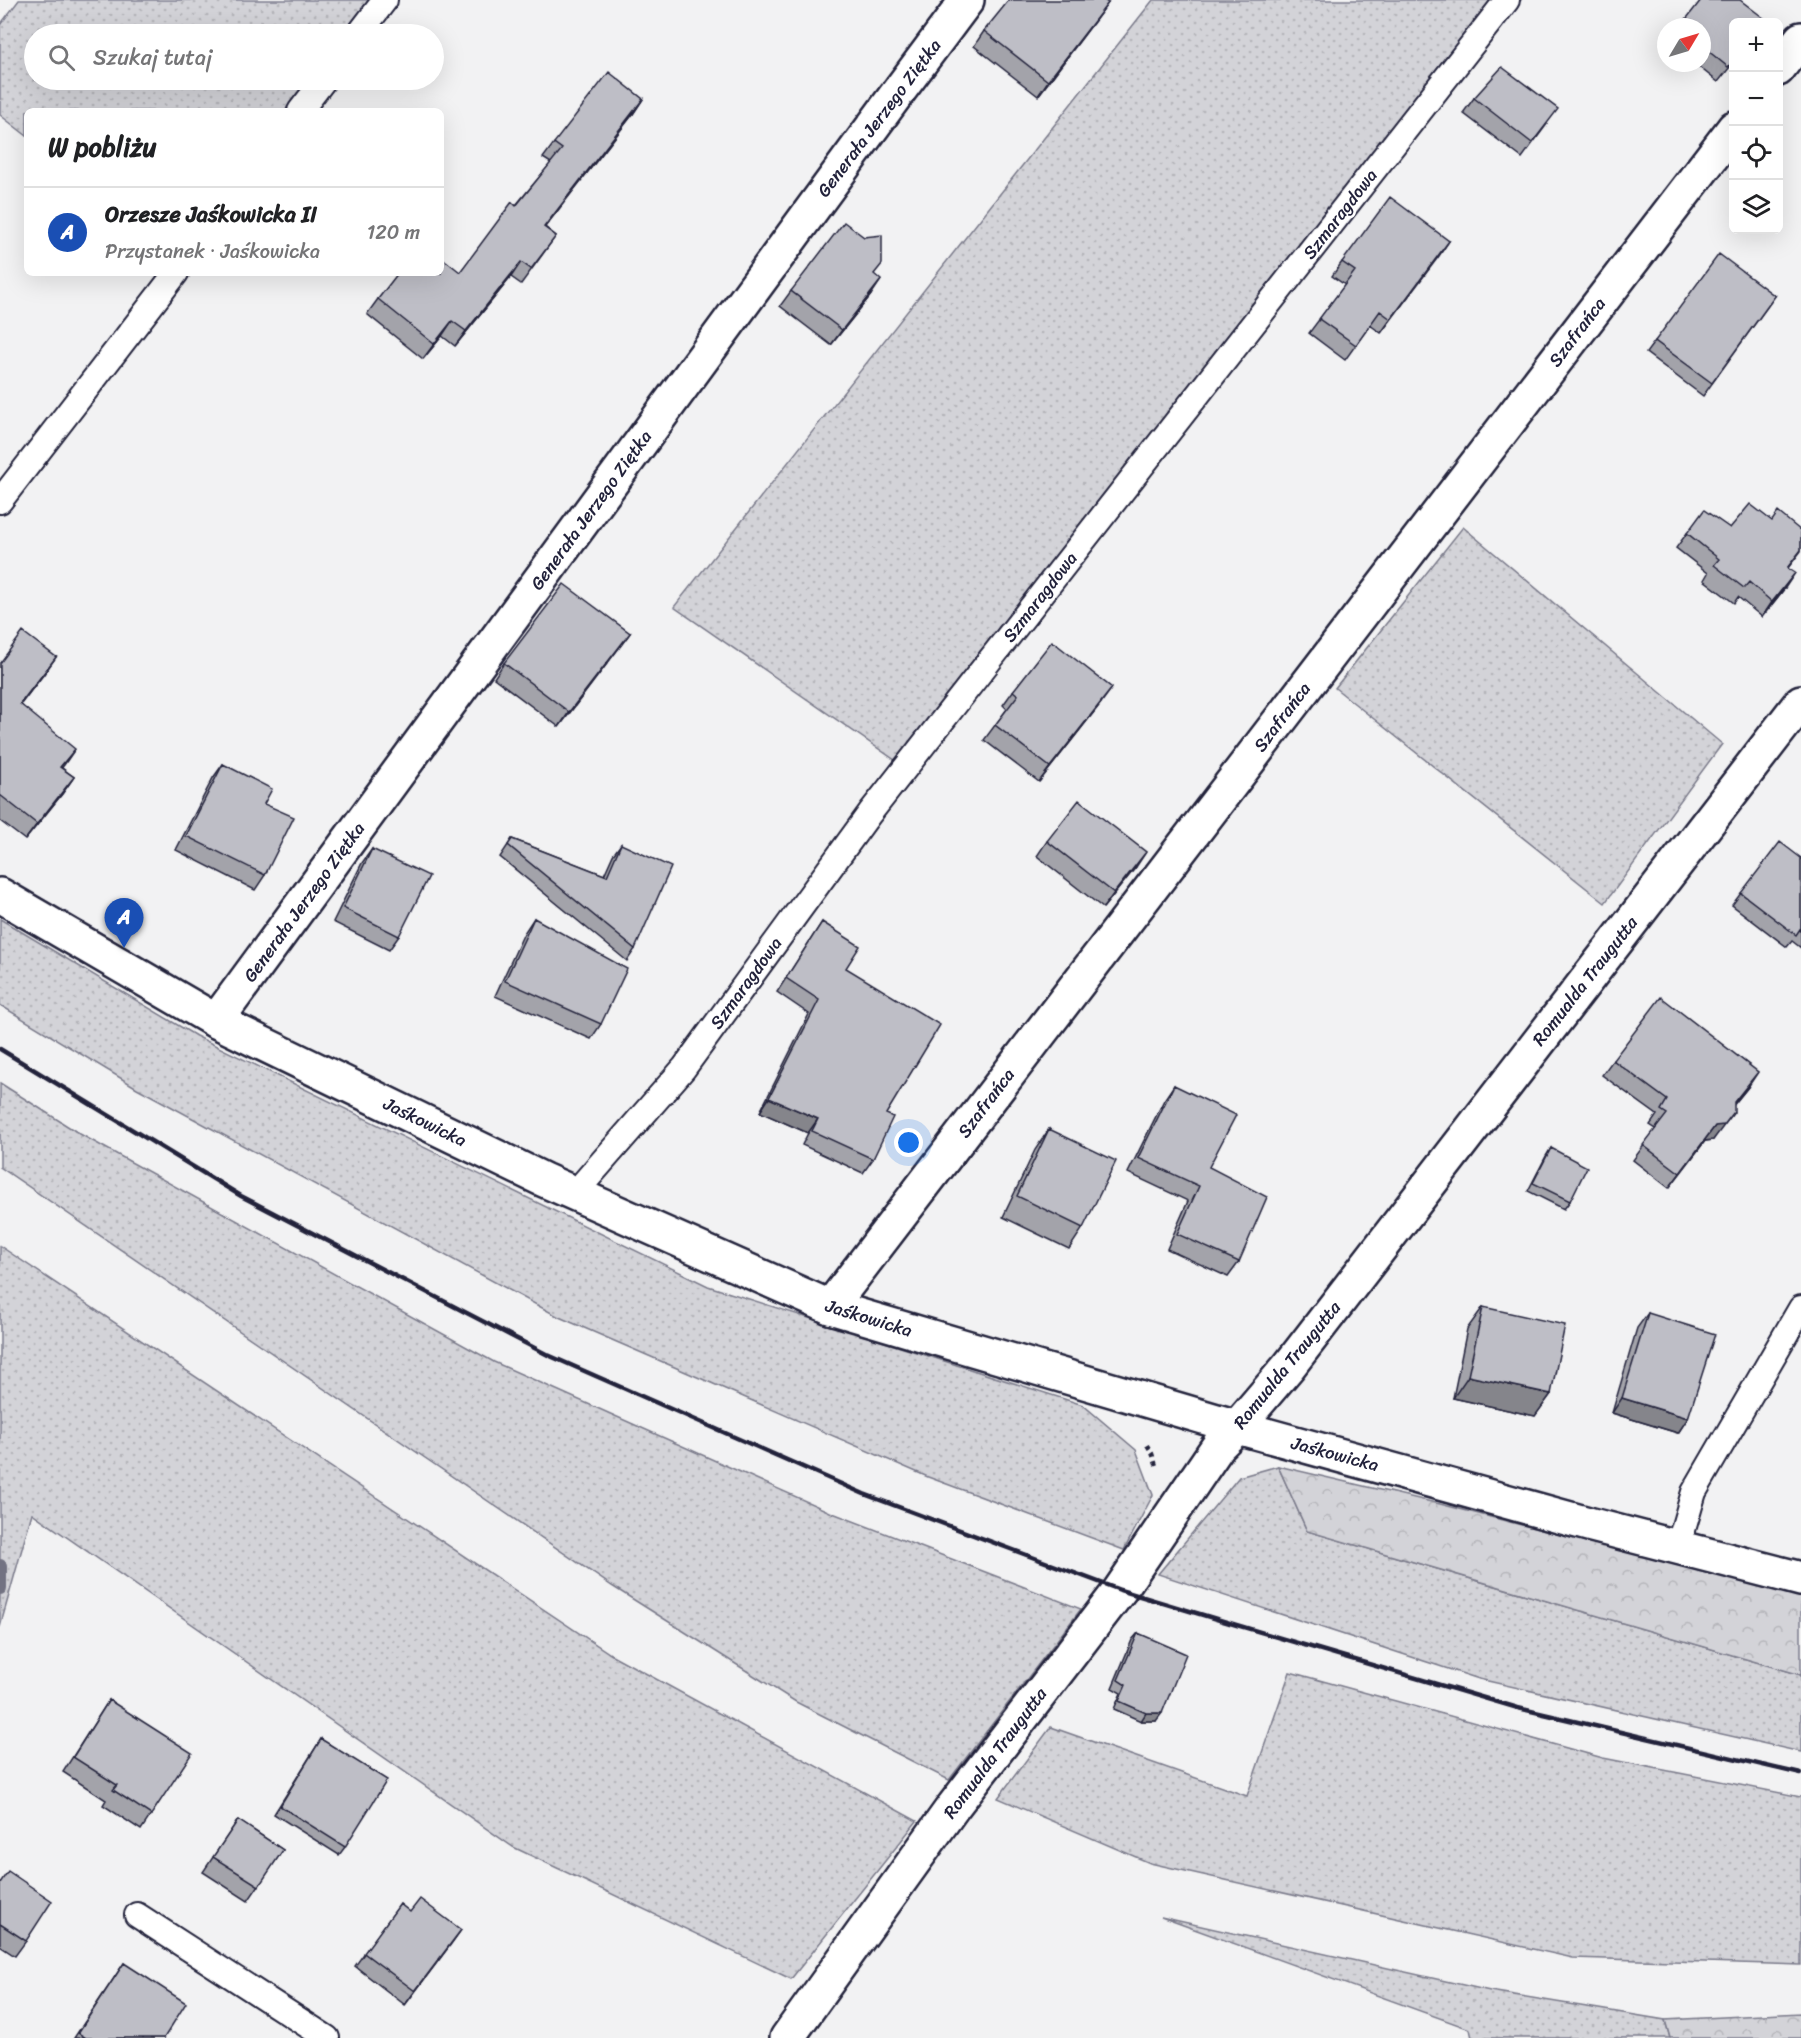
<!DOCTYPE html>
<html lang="pl">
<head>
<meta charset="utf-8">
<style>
	body { margin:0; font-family:Sriracha,sans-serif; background:#f2f2f2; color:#202124 }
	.controls { position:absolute; right:18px; top:18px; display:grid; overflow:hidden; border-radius:9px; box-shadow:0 6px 24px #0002 }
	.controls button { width:54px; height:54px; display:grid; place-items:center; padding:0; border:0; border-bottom:2px solid #e0e0e0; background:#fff; color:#202124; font:30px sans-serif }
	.compass { position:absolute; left:1657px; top:18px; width:54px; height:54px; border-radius:50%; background:#fff; box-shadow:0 6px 24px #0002; rotate:52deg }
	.you { position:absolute; left:909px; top:1143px; width:21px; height:21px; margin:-15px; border:4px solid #fff; border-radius:50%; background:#1a73e8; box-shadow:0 0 0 9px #1a73e833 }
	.badge { display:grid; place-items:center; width:39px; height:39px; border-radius:50%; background:#2563eb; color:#fff; font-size:20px; font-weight:700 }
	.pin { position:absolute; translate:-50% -50px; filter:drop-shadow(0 2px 3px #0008) }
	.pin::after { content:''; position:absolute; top:32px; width:21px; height:18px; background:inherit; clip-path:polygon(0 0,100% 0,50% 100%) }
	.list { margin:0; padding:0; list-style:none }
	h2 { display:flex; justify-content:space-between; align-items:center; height:78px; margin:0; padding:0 24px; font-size:26px }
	h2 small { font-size:20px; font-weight:400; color:#757577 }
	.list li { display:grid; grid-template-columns:39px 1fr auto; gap:18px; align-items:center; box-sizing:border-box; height:90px; padding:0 24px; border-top:2px solid #e0e0e0 }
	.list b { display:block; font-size:22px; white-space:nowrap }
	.list p { margin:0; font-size:20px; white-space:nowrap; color:#757577 }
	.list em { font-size:20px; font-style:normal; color:#757577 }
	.icon { flex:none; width:33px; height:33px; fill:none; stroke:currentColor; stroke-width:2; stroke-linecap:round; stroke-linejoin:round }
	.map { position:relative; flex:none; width:1801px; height:2038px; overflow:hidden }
	.search { position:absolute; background:#fff; box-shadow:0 6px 24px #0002; left:24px; top:24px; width:420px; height:66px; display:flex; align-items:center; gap:15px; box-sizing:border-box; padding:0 21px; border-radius:33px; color:#757577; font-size:22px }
	.panel { position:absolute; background:#fff; box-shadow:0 6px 24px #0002; left:24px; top:108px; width:420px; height:168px; border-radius:9px }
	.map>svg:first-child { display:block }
	.grass { fill:url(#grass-dots); stroke:#7a7a8a; stroke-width:1.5 }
	.forest { fill:url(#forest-crowns); stroke:#7a7a8a; stroke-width:1.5 }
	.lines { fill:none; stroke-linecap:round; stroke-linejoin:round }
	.stream { stroke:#727282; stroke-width:14 }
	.lane-casing { stroke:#22223b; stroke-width:28 }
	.street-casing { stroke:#22223b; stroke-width:38 }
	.secondary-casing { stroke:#22223b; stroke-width:38 }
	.path { stroke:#22223b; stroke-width:4; stroke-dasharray:4.5 4.5; stroke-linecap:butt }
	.lane { stroke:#fff; stroke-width:24 }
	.street { stroke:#fff; stroke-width:33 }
	.secondary { stroke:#fff; stroke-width:33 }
	.rail { stroke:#22223b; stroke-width:4.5 }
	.wall { fill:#a3a3aa; stroke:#22223b; stroke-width:1.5 }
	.shaded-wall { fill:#85858b; stroke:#22223b; stroke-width:1.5 }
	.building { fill:#bebec6; stroke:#22223b; stroke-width:1.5 }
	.labels { text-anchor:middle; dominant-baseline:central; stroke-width:5; stroke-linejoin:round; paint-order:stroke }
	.street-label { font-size:18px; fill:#22223b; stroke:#fff }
</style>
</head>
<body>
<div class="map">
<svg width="1801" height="2038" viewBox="0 0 1801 2038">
	<defs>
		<pattern id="grass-dots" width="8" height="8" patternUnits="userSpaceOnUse" patternTransform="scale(1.5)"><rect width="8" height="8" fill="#d3d3d8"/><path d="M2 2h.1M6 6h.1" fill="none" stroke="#b5b5ba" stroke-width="1.8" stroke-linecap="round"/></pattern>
		<pattern id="forest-crowns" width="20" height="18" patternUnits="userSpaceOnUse" patternTransform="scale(1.5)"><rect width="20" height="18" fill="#d3d3d8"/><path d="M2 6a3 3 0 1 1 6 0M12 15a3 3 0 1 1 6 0" fill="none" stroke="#b5b5ba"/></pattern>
	</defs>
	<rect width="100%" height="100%" fill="#f2f2f3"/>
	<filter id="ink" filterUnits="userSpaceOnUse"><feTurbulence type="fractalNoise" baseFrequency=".0167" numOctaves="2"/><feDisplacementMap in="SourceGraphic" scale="12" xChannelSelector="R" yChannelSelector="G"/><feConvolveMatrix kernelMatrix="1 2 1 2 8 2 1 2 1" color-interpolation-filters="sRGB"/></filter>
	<g filter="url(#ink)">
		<path class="grass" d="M 19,0 L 373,0 L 346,34 L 34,34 L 34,80 L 310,80 L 285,111 L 27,111 L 27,136 L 0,115 L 0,25 Z
			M 1153,0 L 1521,0 L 915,774 L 674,607 Z
			M 1463,527 L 1722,744 L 1605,903 L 1335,688 Z
			M 0,919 L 196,1036 L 708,1286 L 1083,1405 L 1136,1450 L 1153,1495 L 1124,1550 L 928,1477 L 559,1317 L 137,1088 L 0,1005 Z
			M 0,1083 L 80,1134 L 494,1362 L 830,1512 L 1081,1609 L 949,1780 L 796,1702 L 612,1586 L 0,1167 Z
			M 0,1246 L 612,1655 L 917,1821 L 791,1979 L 513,1847 L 32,1513 L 0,1627 Z
			M 1278,1466 L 1307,1531 L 1801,1675 L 1801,1752 L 1479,1679 L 1158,1574 L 1239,1477 Z
			M 1290,1672 L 1603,1758 L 1801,1797 L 1801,1965 L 1573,1958 L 1150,1863 L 998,1798 L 1051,1727 L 1247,1796 Z
			M 1161,1917 L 1490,1991 L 1665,2020 L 1670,2038 L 1472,2038 L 1470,2029 Z"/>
		<path class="forest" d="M 1278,1466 L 1440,1504 L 1801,1597 L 1801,1675 L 1307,1531 Z
			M 1801,2013 L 1801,2038 L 1670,2038 L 1665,2020 Z"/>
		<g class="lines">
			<path class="stream" d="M 0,1566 L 0,1588"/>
			<defs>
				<path id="lane" d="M 359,34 L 385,0
					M 300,111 L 324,80
					M 0,501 L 176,273
					M 574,1194 L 684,1068 L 870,813 L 1507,0
					M 1678,1547 L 1694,1492 L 1801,1308
					M 137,1915 L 327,2038"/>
				<path id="street" d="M 1778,69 L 1801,39
					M 216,1021 L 893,99 L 967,0
					M 830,1307 L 1734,128
					M 787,2038 L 953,1807 L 1120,1590 L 1219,1445 L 1237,1427 L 1289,1366 L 1801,702"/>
				<path id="secondary" d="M 0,895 L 216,1021 L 544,1180 L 830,1307 L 1237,1427 L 1592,1525 L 1801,1579"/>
			</defs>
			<use href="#lane" class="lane-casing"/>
			<use href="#street" class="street-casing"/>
			<use href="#secondary" class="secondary-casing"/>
			<path class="path" d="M 1147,1445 L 1152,1453 L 1156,1465"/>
			<use href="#lane" class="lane"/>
			<use href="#street" class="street"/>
			<use href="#secondary" class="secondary"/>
			<path class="rail" d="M 0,1049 L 241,1196 L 548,1355 L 864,1494 L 1120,1590 L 1223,1621 L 1518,1708 L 1801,1774"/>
		</g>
		<path class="wall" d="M 1108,3 L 1038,96 L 974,46 L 984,31 Z
			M 1734,22 L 1734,62 L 1718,82 L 1694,63 L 1702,63 L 1702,27 Z
			M 1474,98 L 1547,124 L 1522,158 L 1463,113 Z
			M 643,99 L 633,114 L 545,227 L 556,236 L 521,284 L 511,277 L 455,346 L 442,336 L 423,359 L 367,314 L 378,299 L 460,272 L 551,163 L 543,158 L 554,143 Z
			M 864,237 L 874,274 L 871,295 L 831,345 L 780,306 L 791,291 Z
			M 1449,241 L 1381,333 L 1370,325 L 1345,360 L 1309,333 L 1345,285 L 1332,276 L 1342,262 Z
			M 1775,296 L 1703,396 L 1646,353 L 1655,341 Z
			M 1772,521 L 1801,531 L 1801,551 L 1788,568 L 1785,588 L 1762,617 L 1738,597 L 1734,603 L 1704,580 L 1708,573 L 1676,548 L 1687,533 L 1730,528 Z
			M 630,633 L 559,727 L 494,678 L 504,663 Z
			M 56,657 L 21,704 L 62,768 L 74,777 L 62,794 L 25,840 L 0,821 L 0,663 Z
			M 1013,691 L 1101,703 L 1039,782 L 984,740 L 1007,709 L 1003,705 Z
			M 223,764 L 264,804 L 265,875 L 255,890 L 176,850 L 213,778 Z
			M 512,839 L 604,875 L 613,855 L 621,844 L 635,949 L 627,961 L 500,857 Z
			M 1047,841 L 1136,867 L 1103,908 L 1037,856 Z
			M 372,849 L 399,936 L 389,950 L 333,922 L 362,863 Z
			M 1801,858 L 1801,948 L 1792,941 L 1787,947 L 1732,905 L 1741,893 Z
			M 534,918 L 601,1024 L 591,1039 L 495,996 L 524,933 Z
			M 822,922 L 846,968 L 886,1114 L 873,1159 L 863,1173 L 802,1145 L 808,1133 L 760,1112 L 809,1014 L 777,992 Z
			M 1613,1060 L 1748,1087 L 1734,1104 L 1713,1140 L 1705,1141 L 1669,1188 L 1633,1160 L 1656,1129 L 1650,1125 L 1657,1115 L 1602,1075 Z
			M 1174,1085 L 1209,1167 L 1239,1262 L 1228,1277 L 1167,1249 L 1188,1201 L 1128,1173 L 1164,1100 Z
			M 1049,1129 L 1083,1228 L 1069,1249 L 1003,1217 L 1035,1150 Z
			M 1551,1148 L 1570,1201 L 1564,1209 L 1528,1191 L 1546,1156 Z
			M 1483,1307 L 1551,1394 L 1535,1416 L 1453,1398 L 1467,1329 Z
			M 1648,1313 L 1688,1418 L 1678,1433 L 1612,1413 L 1637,1328 Z
			M 1138,1633 L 1156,1721 L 1141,1721 L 1114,1709 L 1121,1693 L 1112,1688 L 1132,1640 Z
			M 109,1700 L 151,1815 L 141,1830 L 103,1805 L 106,1800 L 63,1772 Z
			M 321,1739 L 345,1847 L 339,1855 L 274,1814 Z
			M 238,1820 L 283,1850 L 248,1901 L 203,1872 Z
			M 0,1882 L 26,1941 L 15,1956 L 0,1946 Z
			M 400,1904 L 410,1912 L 461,1930 L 405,2005 L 355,1966 Z
			M 124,1963 L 164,2038 L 74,2038 Z"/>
		<path class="shaded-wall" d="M 1108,3 L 1097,18 L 1038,96 L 1048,81 Z
			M 643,99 L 633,114 L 533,242 L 544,227 Z
			M 1449,241 L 1439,256 L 1381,333 L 1391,319 Z
			M 521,262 L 511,277 L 455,346 L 466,331 Z
			M 881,280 L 871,295 L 831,345 L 842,330 Z
			M 452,321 L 442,336 L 423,359 L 434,344 Z
			M 1795,573 L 1785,588 L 1762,617 L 1772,602 Z
			M 630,633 L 619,648 L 559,727 L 569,712 Z
			M 56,657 L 44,674 L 8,720 L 20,704 Z
			M 1112,688 L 1101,703 L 1039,782 L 1050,767 Z
			M 75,749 L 64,765 L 48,784 L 60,767 Z
			M 74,777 L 62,794 L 25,840 L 37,824 Z
			M 1146,852 L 1136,867 L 1103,908 L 1114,893 Z
			M 1758,1072 L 1748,1087 L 1724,1117 L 1734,1102 Z
			M 769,1098 L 818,1119 L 808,1133 L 760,1112 Z
			M 1734,1112 L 1713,1140 L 1705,1141 L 1669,1188 L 1715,1126 Z
			M 1468,1376 L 1551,1394 L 1535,1416 L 1453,1398 Z
			M 1622,1398 L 1688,1418 L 1678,1433 L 1612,1413 Z
			M 1146,1713 L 1162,1713 L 1156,1721 L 1141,1721 Z
			M 461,1930 L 451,1944 L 405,2005 L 415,1991 Z"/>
		<path class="building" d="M 1009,0 L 1104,0 L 1108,3 L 1048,81 L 984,31 Z
			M 1701,0 L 1740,0 L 1765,19 L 1762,22 L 1734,22 L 1734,60 L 1728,67 L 1702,46 L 1702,27 L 1680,27 Z
			M 1502,67 L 1558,109 L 1532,143 L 1474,98 Z
			M 609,72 L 643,99 L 544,227 L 556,236 L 531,269 L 521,262 L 466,331 L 452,321 L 434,344 L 378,299 L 398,273 L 441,273 L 441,257 L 460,272 L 512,202 L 516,206 L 562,149 L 554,143 Z
			M 1390,197 L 1449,241 L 1391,319 L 1380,311 L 1356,345 L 1319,319 L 1355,271 L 1342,262 Z
			M 844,222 L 864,237 L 882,235 L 882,264 L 874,274 L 881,280 L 842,330 L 791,291 Z
			M 1719,254 L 1775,296 L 1712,383 L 1655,341 Z
			M 1750,504 L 1772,521 L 1778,512 L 1801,531 L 1801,550 L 1787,568 L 1795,573 L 1772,602 L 1749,582 L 1744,588 L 1714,565 L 1719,559 L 1687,533 L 1704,510 L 1730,528 Z
			M 564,584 L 630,633 L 569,712 L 504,663 Z
			M 23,632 L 56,657 L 20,704 L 75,749 L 60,767 L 74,777 L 37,824 L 0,795 L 0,663 Z
			M 1052,641 L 1112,688 L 1050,767 L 995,725 L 1018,695 L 1013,691 Z
			M 223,764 L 272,789 L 264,804 L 294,817 L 265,875 L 186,836 Z
			M 1079,800 L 1146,852 L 1114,893 L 1047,841 Z
			M 512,839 L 607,876 L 621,844 L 671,867 L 635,949 L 508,845 Z
			M 1780,842 L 1801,858 L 1801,930 L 1800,929 L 1796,935 L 1741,893 Z
			M 372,849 L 429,876 L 399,936 L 343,908 Z
			M 534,918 L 627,969 L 601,1024 L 505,981 Z
			M 822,922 L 860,946 L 846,968 L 940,1025 L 886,1114 L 893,1117 L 873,1159 L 812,1131 L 818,1119 L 769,1098 L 819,1000 L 786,978 Z
			M 1661,997 L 1758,1072 L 1734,1102 L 1734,1112 L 1724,1125 L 1715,1126 L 1680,1173 L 1643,1145 L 1667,1114 L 1661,1110 L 1667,1100 L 1613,1060 Z
			M 1174,1085 L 1236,1115 L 1209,1167 L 1267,1197 L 1239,1262 L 1177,1234 L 1199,1186 L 1138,1158 Z
			M 1049,1129 L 1116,1161 L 1083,1228 L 1017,1196 Z
			M 1551,1148 L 1587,1167 L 1570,1201 L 1533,1183 Z
			M 1483,1307 L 1565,1325 L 1551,1394 L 1468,1376 Z
			M 1648,1313 L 1715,1334 L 1688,1418 L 1622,1398 Z
			M 1138,1633 L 1186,1654 L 1162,1713 L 1146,1713 L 1119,1701 L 1126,1685 L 1118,1680 Z
			M 109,1700 L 192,1753 L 151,1815 L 113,1790 L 117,1785 L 73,1757 Z
			M 321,1739 L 387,1780 L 345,1847 L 280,1806 Z
			M 238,1820 L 283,1850 L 259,1886 L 213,1857 Z
			M 8,1871 L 52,1901 L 26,1941 L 0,1924 L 0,1883 Z
			M 420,1899 L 461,1930 L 415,1991 L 364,1953 L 400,1904 L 410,1912 Z
			M 124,1963 L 186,2003 L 164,2038 L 86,2038 L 78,2033 Z"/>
	</g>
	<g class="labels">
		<g class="street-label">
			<text transform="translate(879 118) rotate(-53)">Generała Jerzego Ziętka</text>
			<text transform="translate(1340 214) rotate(-52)">Szmaragdowa</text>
			<text transform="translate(1577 332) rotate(-53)">Szafrańca</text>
			<text transform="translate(591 510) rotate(-54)">Generała Jerzego Ziętka</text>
			<text transform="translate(1040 597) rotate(-52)">Szmaragdowa</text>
			<text transform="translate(1282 717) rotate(-53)">Szafrańca</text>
			<text transform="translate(304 902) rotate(-54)">Generała Jerzego Ziętka</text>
			<text transform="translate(1585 981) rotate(-52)">Romualda Traugutta</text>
			<text transform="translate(746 983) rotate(-54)">Szmaragdowa</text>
			<text transform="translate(986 1103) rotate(-53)">Szafrańca</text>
			<text transform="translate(425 1122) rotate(26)">Jaśkowicka</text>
			<text transform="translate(869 1318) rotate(17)">Jaśkowicka</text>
			<text transform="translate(1287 1365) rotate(-51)">Romualda Traugutta</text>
			<text transform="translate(1335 1454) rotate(15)">Jaśkowicka</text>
			<text transform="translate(995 1753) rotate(-53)">Romualda Traugutta</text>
		</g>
	</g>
</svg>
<div class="controls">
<button>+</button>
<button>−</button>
<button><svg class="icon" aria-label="locate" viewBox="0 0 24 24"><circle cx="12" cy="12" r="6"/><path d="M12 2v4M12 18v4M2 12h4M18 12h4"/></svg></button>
<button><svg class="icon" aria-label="layers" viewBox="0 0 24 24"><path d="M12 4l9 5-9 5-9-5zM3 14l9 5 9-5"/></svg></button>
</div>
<svg class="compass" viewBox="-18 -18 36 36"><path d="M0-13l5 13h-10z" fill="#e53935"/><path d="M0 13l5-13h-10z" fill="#757577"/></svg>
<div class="you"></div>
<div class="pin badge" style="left:124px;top:948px;background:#1a4fb4">A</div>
<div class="search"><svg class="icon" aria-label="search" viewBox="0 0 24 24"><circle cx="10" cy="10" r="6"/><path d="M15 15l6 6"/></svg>Szukaj tutaj</div>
<section class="panel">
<h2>W pobliżu<small></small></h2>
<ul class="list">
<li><span class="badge" style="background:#1a4fb4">A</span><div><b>Orzesze Jaśkowicka II</b><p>Przystanek · Jaśkowicka</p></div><em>120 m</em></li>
</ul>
</section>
</div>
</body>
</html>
